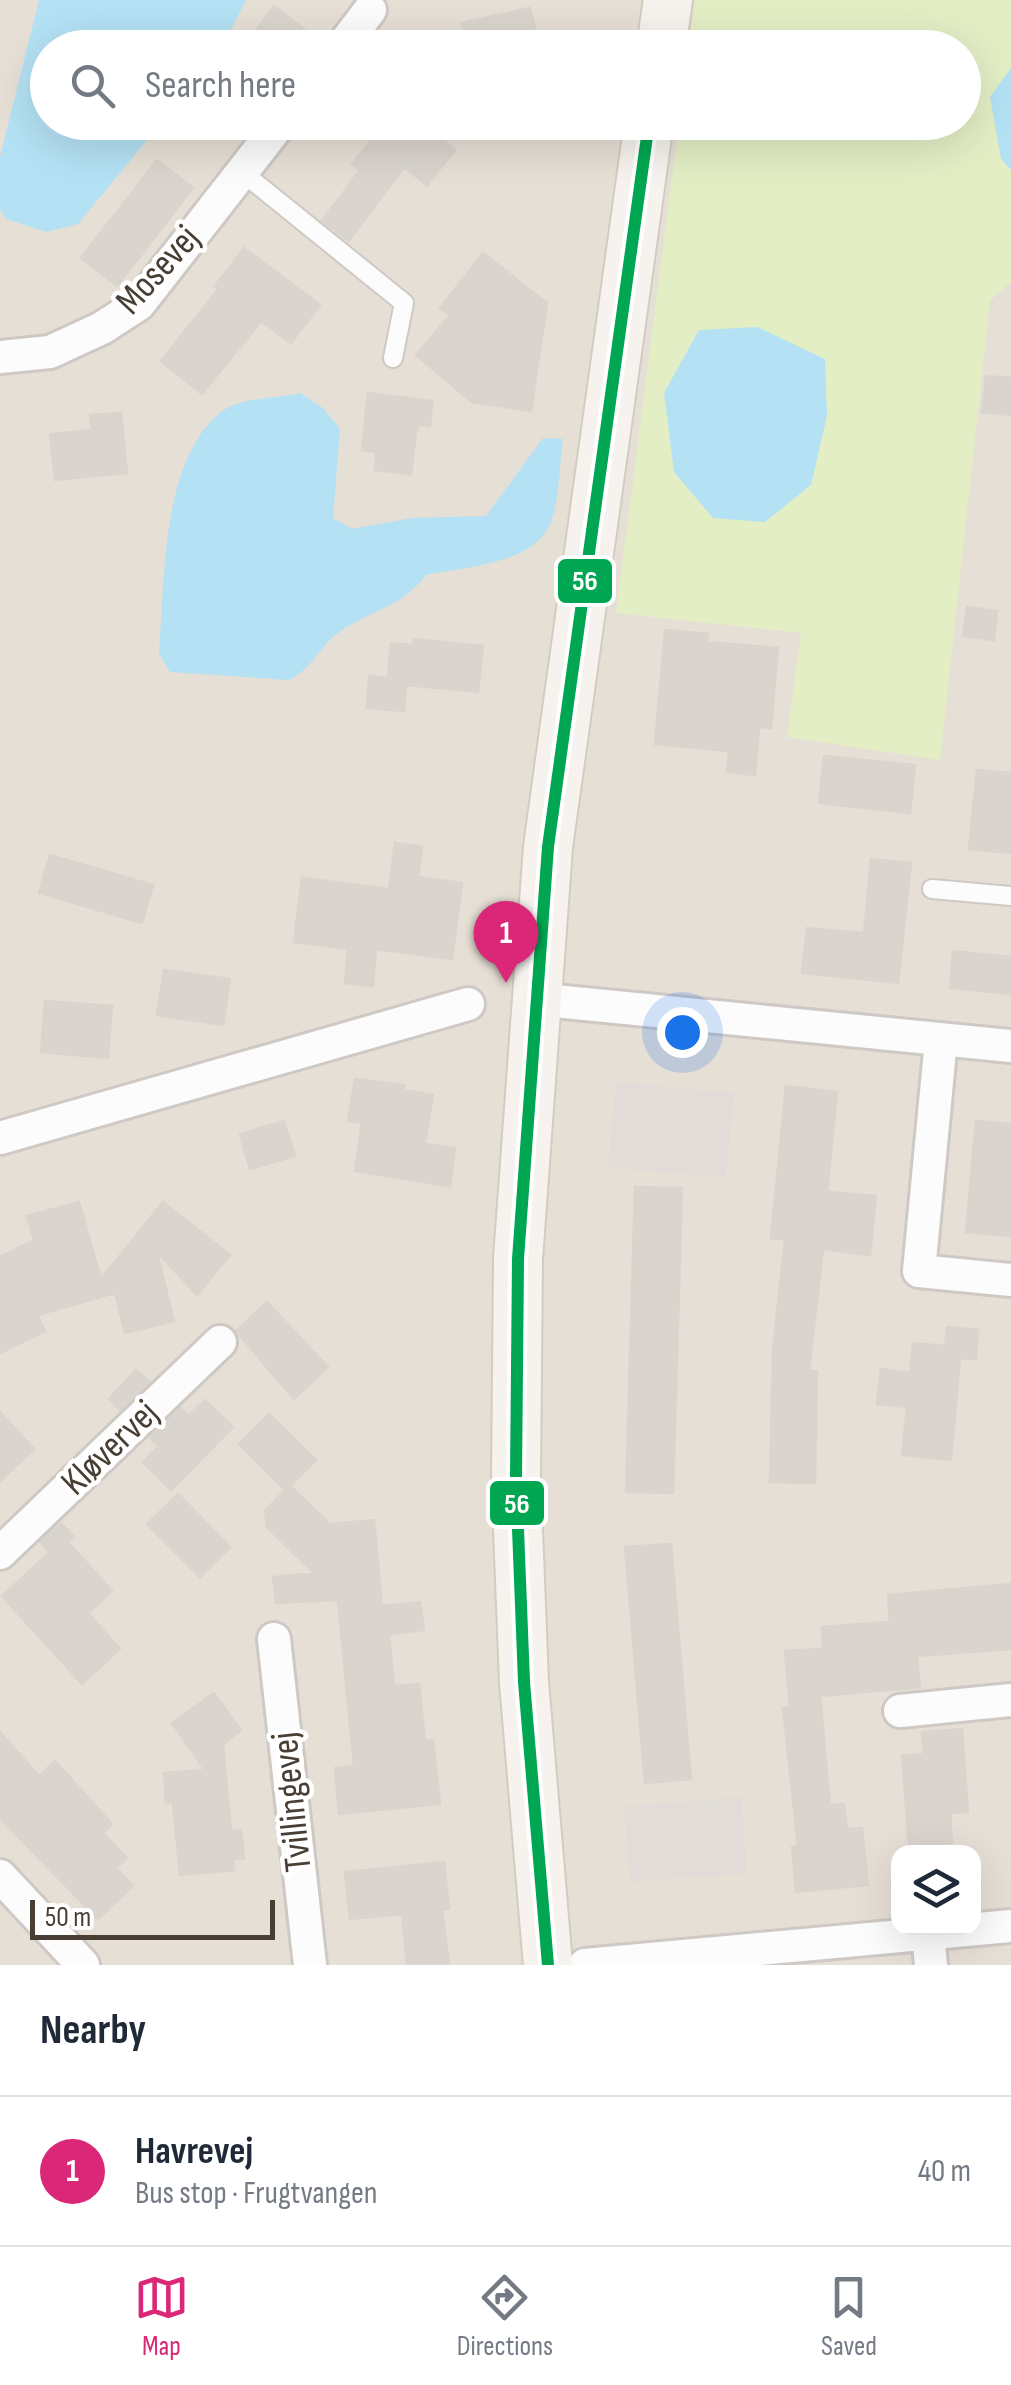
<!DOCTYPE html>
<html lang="en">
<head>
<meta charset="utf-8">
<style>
	body { margin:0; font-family:"Sofia Sans Condensed",sans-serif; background:#f2f2f3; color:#1f2937 }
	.controls { position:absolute; right:30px; bottom:30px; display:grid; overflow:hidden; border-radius:20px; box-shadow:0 10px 40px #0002 }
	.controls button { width:90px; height:90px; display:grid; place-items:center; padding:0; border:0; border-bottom:2px solid #e0e1e3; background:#fff; color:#1f2937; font:50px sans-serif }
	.scale { position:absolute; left:30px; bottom:25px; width:245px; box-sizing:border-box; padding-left:10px; border:5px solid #483e34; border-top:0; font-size:28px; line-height:35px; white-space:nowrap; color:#483e34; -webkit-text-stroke:8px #fff; paint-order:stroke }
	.you { position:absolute; left:682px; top:1032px; width:35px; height:35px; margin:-25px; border:8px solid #fff; border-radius:50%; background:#1a73e8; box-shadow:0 0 0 15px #1a73e833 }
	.badge { display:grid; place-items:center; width:65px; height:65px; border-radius:50%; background:#db2777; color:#fff; font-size:32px; font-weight:700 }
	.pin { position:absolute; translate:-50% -82px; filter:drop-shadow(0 2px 5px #0008) }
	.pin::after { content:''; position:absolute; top:52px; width:35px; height:30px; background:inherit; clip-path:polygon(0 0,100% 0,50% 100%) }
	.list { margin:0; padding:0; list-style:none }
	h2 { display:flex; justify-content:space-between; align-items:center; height:130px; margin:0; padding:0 40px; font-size:42px }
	h2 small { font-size:32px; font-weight:400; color:#747a83 }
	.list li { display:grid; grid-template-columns:65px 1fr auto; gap:30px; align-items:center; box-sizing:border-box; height:150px; padding:0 40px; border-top:2px solid #e0e1e3 }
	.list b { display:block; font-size:38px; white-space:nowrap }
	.list p { margin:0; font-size:32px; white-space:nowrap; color:#747a83 }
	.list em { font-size:32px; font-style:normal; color:#747a83 }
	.icon { flex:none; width:55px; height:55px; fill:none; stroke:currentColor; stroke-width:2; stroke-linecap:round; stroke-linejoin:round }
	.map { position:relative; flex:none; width:1011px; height:1965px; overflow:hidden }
	.search { position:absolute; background:#fff; box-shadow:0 10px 40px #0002; left:30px; right:30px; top:30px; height:110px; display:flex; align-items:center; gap:25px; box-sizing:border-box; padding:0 35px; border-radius:55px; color:#747a83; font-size:38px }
	.sheet { height:280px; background:#fff }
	nav { display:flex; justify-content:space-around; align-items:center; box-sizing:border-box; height:140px; border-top:2px solid #e0e1e3; background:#fff; font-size:28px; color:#747a83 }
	nav a { display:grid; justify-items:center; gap:5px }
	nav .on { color:#db2777 }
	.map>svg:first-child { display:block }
	.residential { fill:#e6dfd5; fill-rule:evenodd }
	.green { fill:#e3eec5 }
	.parking { fill:#e1dcd8 }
	.water { fill:#b4e1f4 }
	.building { fill:#dad4cf; stroke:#dad4ce; stroke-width:2.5 }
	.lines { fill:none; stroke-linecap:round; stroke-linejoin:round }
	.lane-casing { stroke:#cec9c4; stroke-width:22 }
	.street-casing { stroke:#cec9c4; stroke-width:38 }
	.secondary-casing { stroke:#d3ccc0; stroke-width:52 }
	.lane { stroke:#fdfcfc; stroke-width:18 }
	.street { stroke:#fdfcfc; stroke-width:32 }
	.secondary { stroke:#f6f3ee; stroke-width:48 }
	.bus-1-casing { stroke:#fff; stroke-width:20 }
	.bus-1 { stroke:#00a651; stroke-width:12 }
	.labels { text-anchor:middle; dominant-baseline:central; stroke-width:9; stroke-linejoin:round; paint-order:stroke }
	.street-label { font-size:38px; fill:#483e34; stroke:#fff }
	.line-badge { stroke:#fff; stroke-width:4 }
	.badge-label { font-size:28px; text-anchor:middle; font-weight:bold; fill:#fff }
</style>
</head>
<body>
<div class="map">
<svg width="1011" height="1965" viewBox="0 0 1011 1965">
	<rect width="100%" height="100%" fill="#f2ede8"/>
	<path class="residential" d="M 0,0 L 1011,0 L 1011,1965 L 0,1965 ZM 48,48 L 964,48 L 964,122 L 48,122 ZM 898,1852 L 974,1852 L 974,1928 L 898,1928 Z"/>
	<path class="green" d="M 695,0 L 1011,0 L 1011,282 L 990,301 L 940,760 L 787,737 L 801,633 L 616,613 L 679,123 L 964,122 L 964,48 L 689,47 Z"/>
	<path class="parking" d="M 616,1082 L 734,1093 L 726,1178 L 608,1167 Z
		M 741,1797 L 747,1873 L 630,1882 L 624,1807 Z"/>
	<path class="water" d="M 39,0 L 246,0 L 222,47 L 48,48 L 48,122 L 161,123 L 78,224 L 46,232 L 6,219 L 0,210 L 0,157 Z
		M 1011,68 L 1011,170 L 1001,159 L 990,97 Z
		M 757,327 L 825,359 L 827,416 L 811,485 L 765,522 L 713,518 L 674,472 L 664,393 L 699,330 Z
		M 300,393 L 323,408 L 340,429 L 333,518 L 352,529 L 412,518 L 486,516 L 543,438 L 563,439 C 559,465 560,504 549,526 C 530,565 462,567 426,575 C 400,609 374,608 341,631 C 320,644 313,669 289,680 L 170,672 L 159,654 C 165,583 160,456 224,410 C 241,398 279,398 300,393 Z"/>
	<path class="building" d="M 274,6 L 322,43 L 321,48 L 242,48 Z
		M 530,8 L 540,48 L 468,48 L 462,23 Z
		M 386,122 L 443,122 L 435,133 L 455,150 L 427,185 L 404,167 L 349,241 L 322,221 L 360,170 L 352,164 Z
		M 157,160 L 193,188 L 117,286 L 81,258 Z
		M 244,248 L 320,305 L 291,343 L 261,321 L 202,394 L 161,361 L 219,288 L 215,286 Z
		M 483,253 L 547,303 L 531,411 L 472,402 L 416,355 L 450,315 L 440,308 Z
		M 986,376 L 1011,378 L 1011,415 L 982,412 Z
		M 368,393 L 432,401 L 430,426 L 417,425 L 411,474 L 375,470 L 376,452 L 362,450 Z
		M 121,413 L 127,473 L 55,480 L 50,434 L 92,430 L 90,415 Z
		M 967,607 L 997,611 L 994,640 L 963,636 Z
		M 665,630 L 708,634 L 707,642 L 778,648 L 771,728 L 759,727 L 755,775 L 727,772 L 729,751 L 655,744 Z
		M 414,639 L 483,646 L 478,692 L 406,685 L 404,711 L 367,708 L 369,676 L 388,678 L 391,643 L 413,645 Z
		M 824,756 L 915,765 L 910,813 L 819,803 Z
		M 977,770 L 1011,773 L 1011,853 L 969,849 Z
		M 395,843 L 422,847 L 418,877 L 462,883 L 452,959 L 376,949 L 373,986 L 345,983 L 348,949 L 294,942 L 302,878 L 389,889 Z
		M 50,855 L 153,885 L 142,923 L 39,893 Z
		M 871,859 L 911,863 L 898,983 L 802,973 L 807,928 L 864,933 Z
		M 953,951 L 1011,957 L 1011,994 L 950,988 Z
		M 164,970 L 230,979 L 223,1025 L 157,1015 Z
		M 45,1001 L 112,1006 L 108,1058 L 41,1052 Z
		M 355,1079 L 404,1085 L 404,1090 L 433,1095 L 425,1144 L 455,1148 L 450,1186 L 355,1171 L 362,1123 L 348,1121 Z
		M 786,1086 L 837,1092 L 827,1192 L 876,1196 L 870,1255 L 823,1249 L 809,1371 L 817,1371 L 815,1483 L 770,1482 L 773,1350 L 785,1239 L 771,1238 Z
		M 284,1121 L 295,1156 L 250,1169 L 240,1134 Z
		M 976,1121 L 1011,1124 L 1011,1236 L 966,1232 Z
		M 635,1187 L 682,1188 L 673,1493 L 626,1492 Z
		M 79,1202 L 101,1279 L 163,1202 L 230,1255 L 197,1295 L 157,1252 L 174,1321 L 125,1333 L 115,1293 L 37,1315 L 45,1331 L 0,1353 L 0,1257 L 34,1240 L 27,1216 Z
		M 267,1302 L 328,1367 L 294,1399 L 236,1331 Z
		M 947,1327 L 978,1330 L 976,1359 L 960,1358 L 951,1460 L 902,1455 L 907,1407 L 877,1404 L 881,1369 L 910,1373 L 913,1343 L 945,1346 Z
		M 136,1370 L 150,1382 L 120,1410 L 109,1399 Z
		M 205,1400 L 233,1427 L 171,1490 L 143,1462 L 159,1446 L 149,1437 L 180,1408 L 189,1415 Z
		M 0,1412 L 34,1449 L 0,1481 Z
		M 269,1414 L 316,1460 L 290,1486 L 330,1524 L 374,1520 L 382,1606 L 420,1602 L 424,1630 L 389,1634 L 394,1686 L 419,1684 L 425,1741 L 433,1740 L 440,1804 L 339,1814 L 335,1768 L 354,1766 L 338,1600 L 276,1603 L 273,1577 L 314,1573 L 267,1527 L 265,1511 L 285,1490 L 239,1444 Z
		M 178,1494 L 230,1547 L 200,1577 L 147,1524 Z
		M 61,1523 L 74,1537 L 68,1542 L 112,1591 L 88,1613 L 120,1649 L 82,1684 L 2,1596 L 50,1552 L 40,1542 Z
		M 671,1544 L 691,1779 L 645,1783 L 625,1547 Z
		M 1011,1584 L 1011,1649 L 917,1656 L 920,1687 L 820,1696 L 830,1805 L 844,1804 L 847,1829 L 862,1828 L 868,1885 L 796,1892 L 792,1847 L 798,1846 L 783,1708 L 790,1708 L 785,1651 L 823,1649 L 822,1627 L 890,1622 L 888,1595 Z
		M 214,1693 L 241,1730 L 223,1744 L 231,1832 L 241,1830 L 244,1858 L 233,1859 L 234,1870 L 180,1875 L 173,1802 L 166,1802 L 164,1773 L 205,1770 L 172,1723 Z
		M 962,1729 L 968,1812 L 950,1813 L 952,1843 L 909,1846 L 902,1756 L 924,1754 L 922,1732 Z
		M 0,1732 L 39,1776 L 55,1761 L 112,1824 L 103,1833 L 127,1858 L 116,1868 L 133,1886 L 98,1919 L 0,1818 Z
		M 444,1862 L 449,1909 L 442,1910 L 449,1965 L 407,1965 L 402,1914 L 350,1919 L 345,1872 Z"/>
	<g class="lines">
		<defs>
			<path id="lane" d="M 242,172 L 404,303 L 393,358
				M 932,889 L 1011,896"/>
			<path id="street" d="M 341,48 L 370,10
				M 0,357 L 50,352 L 102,328 L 139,304 L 281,122
				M 534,999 L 1011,1046
				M 941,1040 L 919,1271 L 1011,1280
				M 0,1138 L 468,1004
				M 0,1553 L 220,1342
				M 274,1639 L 310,1965
				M 900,1711 L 1011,1700
				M 0,1876 L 83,1965
				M 928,1934 L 931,1965
				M 585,1965 L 1011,1926"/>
			<path id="secondary" d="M 661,48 L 668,0
				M 548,1965 L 524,1682 L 516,1478 L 518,1259 L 548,847 L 649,122"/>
		</defs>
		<use href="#lane" class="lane-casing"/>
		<use href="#street" class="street-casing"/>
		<use href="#secondary" class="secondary-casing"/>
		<use href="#lane" class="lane"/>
		<use href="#street" class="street"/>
		<use href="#secondary" class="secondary"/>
		<defs>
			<path id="bus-1" d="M 548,1965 L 524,1682 L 516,1478 L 518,1259 L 548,847 L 649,122"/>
		</defs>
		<use href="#bus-1" class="bus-1-casing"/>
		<use href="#bus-1" class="bus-1"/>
	</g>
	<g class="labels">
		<g class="street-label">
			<text transform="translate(158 270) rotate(-48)">Mosevej</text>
			<text transform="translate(110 1448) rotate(-44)">Kløvervej</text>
			<text transform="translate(292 1802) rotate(-96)">Tvillingevej</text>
		</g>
	</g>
	<g class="line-badge">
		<rect x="556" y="557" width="58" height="48" rx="10" fill="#00a651"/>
		<rect x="488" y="1479" width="58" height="48" rx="10" fill="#00a651"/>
	</g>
	<g class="badge-label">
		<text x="585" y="590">56</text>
		<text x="517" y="1513">56</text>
	</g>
</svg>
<div class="controls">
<button><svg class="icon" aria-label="layers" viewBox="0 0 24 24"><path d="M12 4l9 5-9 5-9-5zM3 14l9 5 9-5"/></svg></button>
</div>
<div class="scale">50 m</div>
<div class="you"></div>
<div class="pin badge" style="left:506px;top:983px">1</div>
<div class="search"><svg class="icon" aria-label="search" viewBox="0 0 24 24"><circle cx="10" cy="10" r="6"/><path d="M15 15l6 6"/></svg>Search here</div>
</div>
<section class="sheet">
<h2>Nearby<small></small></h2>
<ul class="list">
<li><span class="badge">1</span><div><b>Havrevej</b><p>Bus stop · Frugtvangen</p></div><em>40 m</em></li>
</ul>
</section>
<nav>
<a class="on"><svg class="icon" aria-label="map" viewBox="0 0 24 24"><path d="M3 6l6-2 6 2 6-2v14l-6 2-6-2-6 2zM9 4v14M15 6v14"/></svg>Map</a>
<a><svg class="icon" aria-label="directions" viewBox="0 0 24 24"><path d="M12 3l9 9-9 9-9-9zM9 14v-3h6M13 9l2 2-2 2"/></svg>Directions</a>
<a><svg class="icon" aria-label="saved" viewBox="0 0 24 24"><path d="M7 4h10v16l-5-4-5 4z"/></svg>Saved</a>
</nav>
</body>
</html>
